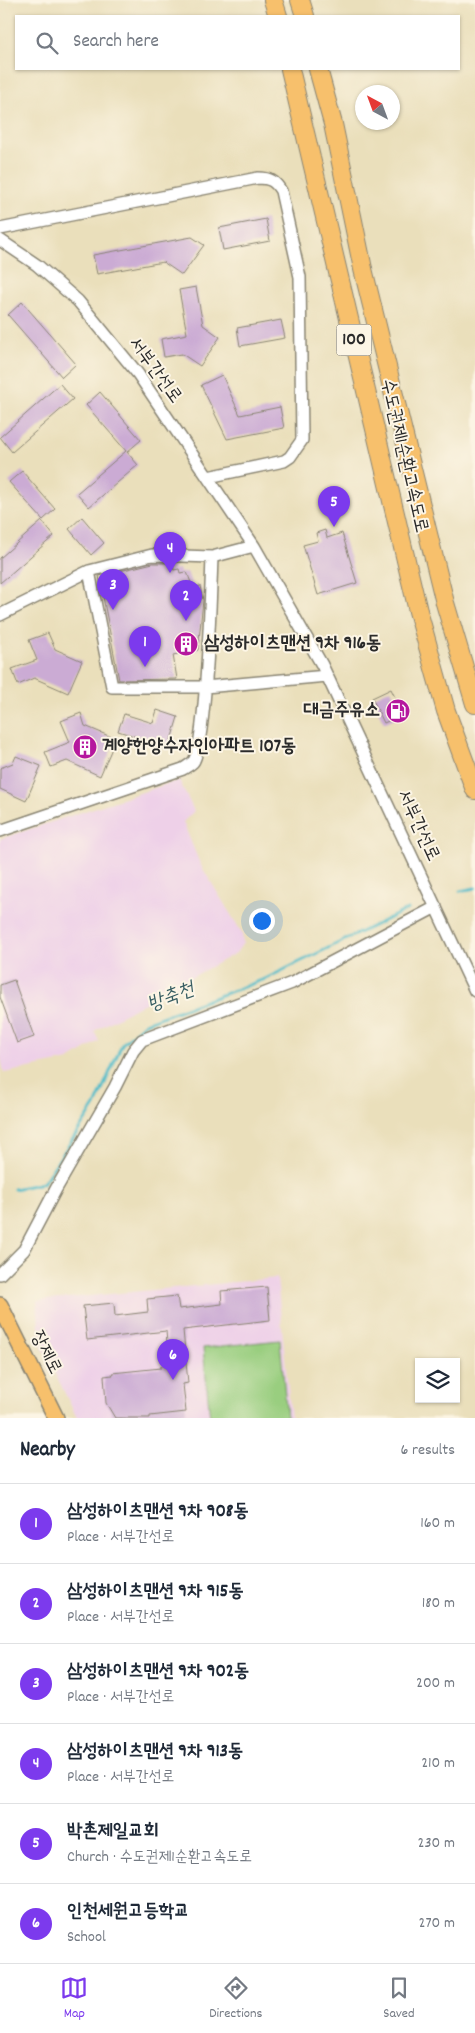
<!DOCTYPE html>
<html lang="en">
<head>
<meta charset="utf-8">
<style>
	body { margin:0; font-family:Dekko,"Poor Story",sans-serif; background:#f2f2f3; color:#1f2937 }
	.controls { position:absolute; right:15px; bottom:15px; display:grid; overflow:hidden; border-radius:0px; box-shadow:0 1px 4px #0004 }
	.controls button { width:45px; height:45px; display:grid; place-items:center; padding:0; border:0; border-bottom:1px solid #e0e1e3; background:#fff; color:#1f2937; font:25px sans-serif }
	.compass { position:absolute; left:355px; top:85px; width:45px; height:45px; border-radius:50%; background:#fff; box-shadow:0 1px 4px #0004; rotate:319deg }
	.you { position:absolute; left:261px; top:920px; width:18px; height:18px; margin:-12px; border:4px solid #fff; border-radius:50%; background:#1a73e8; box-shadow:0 0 0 8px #1a73e833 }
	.badge { display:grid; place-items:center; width:32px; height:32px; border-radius:50%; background:#7c3aed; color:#fff; font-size:16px; font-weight:700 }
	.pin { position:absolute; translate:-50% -41px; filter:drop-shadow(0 1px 2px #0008) }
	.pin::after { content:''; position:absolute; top:26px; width:18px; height:15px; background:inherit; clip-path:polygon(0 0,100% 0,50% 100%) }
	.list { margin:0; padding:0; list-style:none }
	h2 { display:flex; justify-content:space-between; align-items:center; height:65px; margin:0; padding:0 20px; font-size:21px }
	h2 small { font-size:16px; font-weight:400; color:#747a83 }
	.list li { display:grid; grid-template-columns:32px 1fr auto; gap:15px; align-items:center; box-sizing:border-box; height:80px; padding:0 20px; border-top:1px solid #e0e1e3 }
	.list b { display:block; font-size:19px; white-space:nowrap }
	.list p { margin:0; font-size:16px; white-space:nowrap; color:#747a83 }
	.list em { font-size:16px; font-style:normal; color:#747a83 }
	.icon { flex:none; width:28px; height:28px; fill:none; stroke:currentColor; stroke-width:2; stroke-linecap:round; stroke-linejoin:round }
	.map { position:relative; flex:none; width:475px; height:1418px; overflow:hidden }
	.search { position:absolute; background:#fff; box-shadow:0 1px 4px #0004; left:15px; right:15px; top:15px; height:55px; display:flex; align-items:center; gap:12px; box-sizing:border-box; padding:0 18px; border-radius:0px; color:#747a83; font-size:19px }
	.sheet { height:545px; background:#fff }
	nav { display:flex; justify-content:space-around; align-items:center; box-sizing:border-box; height:70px; border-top:1px solid #e0e1e3; background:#fff; font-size:14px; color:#747a83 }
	nav a { display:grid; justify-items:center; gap:2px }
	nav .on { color:#7c3aed }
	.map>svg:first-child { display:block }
	.built { fill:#eed0e8 }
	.green { fill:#99ce7f; stroke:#627c55 }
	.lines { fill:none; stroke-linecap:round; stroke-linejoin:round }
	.stream { stroke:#4cbac7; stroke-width:3 }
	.building { fill:#cbabd4 }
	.minor-casing { stroke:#8a8573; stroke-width:14 }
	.major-casing { stroke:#8a8573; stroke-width:18 }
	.highway-casing { stroke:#8a8573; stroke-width:20 }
	.minor { stroke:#fff; stroke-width:11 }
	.major { stroke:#f7c06c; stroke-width:15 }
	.highway { stroke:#f7c06c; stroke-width:18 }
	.labels { text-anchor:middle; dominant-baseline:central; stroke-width:4; stroke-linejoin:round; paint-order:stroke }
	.shield { fill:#fcf5e5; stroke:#6a6863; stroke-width:1 }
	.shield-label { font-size:18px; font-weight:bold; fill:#2b2b2b }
	.street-label { font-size:19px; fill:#2b2b2b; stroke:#fcf5e5 }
	.poi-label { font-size:19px; font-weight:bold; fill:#2b2b2b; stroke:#fcf5e5; text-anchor:start }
	.water-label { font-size:20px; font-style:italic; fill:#375d62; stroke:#fcf5e5 }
</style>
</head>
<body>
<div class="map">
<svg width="475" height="1418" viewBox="0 0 475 1418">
	<rect width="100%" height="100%" fill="#fcf5e5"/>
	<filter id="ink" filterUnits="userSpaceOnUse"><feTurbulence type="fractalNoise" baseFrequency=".02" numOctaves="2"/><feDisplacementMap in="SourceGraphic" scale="10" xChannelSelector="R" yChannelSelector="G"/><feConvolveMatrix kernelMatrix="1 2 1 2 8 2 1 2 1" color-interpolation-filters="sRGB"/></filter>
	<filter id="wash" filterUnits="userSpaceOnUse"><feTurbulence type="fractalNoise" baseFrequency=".0096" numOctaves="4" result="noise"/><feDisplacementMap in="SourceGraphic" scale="20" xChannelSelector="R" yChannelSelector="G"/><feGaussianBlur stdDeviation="1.12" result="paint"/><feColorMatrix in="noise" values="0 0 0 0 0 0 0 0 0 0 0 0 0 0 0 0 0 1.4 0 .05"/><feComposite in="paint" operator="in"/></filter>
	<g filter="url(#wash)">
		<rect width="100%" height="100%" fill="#eadfbb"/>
		<path class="built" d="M 179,780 L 194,811 L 183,822 L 200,864 L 242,933 L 243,943 L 236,953 L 94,1031 L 99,1041 L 69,1060 L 4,1073 L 0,1054 L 0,839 Z
			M 277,1278 L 291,1418 L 77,1418 L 40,1342 L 37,1301 Z"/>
		<path class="green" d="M 280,1340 L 287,1418 L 210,1418 L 203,1348 Z"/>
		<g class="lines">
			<path class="stream" d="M 460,891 L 475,888
				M 14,1189 L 43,1183 L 95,1106 L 122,1044 L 145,1023 L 265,979 L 408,909"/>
		</g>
		<g id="blocks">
			<path class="building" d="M 266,219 L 270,241 L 223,250 L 219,228 Z
				M 192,237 L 204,245 L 182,275 L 163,262 L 97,274 L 93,255 Z
				M 196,287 L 203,325 L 220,337 L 200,366 L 182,354 L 164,357 L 161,339 L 187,334 L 179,290 Z
				M 22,302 L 76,364 L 62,377 L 8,315 Z
				M 281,320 L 285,338 L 240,346 L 237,328 Z
				M 222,375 L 240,415 L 280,407 L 284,428 L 227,439 L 201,385 Z
				M 60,384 L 73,399 L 12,452 L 0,437 Z
				M 100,392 L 141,440 L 127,452 L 138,465 L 89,507 L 77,493 L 126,451 L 86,405 Z
				M 22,471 L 55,509 L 43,520 L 9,482 Z
				M 82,517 L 104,543 L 91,555 L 69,529 Z
				M 42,521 L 54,536 L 0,583 L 0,558 Z
				M 325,530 L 327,538 L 342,533 L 357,583 L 318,595 L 303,545 L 318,541 L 316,533 Z
				M 153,563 L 172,563 L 174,570 L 179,569 L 180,573 L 187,572 L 193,588 L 200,586 L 203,600 L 198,650 L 173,655 L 177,679 L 119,680 L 99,576 Z
				M 48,633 L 55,649 L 82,661 L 68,693 L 34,678 L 18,685 L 12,669 L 37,660 L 29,640 Z
				M 391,689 L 403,714 L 384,723 L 372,698 Z
				M 157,710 L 178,717 L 168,750 L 146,743 L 147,740 L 118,731 L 124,714 L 153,723 Z
				M 81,713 L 85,726 L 116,739 L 100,776 L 67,761 L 51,767 L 45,752 L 70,742 L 61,721 Z
				M 16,756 L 41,766 L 26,801 L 0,789 L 0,768 L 13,763 Z
				M 14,980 L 34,1037 L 17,1043 L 0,997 L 0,985 Z
				M 267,1287 L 270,1320 L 183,1330 L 188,1383 L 183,1384 L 186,1412 L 150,1416 L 150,1418 L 115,1418 L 106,1403 L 104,1376 L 113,1375 L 112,1373 L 161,1368 L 161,1366 L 169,1365 L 166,1331 L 87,1340 L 83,1306 L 114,1303 L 115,1316 L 148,1312 L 147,1299 L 177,1296 L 179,1309 L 222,1304 L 221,1291 Z"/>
		</g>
	</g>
	<g filter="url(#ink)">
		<use href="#blocks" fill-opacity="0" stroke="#8a8573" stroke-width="1"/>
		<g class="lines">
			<defs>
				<path id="minor" d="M 0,229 L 258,178 C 270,178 275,181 281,191 L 300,277 L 302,440 L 290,457 L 284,461 L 208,477
					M 0,240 L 37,265 L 78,301 L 138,374 L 254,546 L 322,665 L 475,991
					M 89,571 L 112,687 L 205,687 L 327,676
					M 0,615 L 89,571 L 152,555 L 212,557 L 254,546
					M 0,831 L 183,769 C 186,767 190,765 193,762 C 206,747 211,588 212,557
					M 0,1274 L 24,1250 L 56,1189 L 115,1087 L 133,1051 L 142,1040 L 292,983 L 436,907"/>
				<path id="major" d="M 0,1305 L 56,1418"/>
				<path id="highway" d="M 273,0 L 278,16
					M 300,0 L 305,16
					M 290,69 L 418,611 L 446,711 L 475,790
					M 318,69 L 333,124 L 363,269 L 445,603 L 475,704"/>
			</defs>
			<use href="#minor" class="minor-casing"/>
			<use href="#major" class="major-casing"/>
			<use href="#highway" class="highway-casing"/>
			<use href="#minor" class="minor"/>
			<use href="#major" class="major"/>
			<use href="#highway" class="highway"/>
		</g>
	</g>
	<defs>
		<symbol id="building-disc" viewBox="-11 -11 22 22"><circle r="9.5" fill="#b5179e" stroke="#fcf5e5"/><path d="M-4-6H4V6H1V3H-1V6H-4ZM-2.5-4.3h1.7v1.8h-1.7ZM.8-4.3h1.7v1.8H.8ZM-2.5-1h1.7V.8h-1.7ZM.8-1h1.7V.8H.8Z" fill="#fff"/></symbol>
		<symbol id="fuel-disc" viewBox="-11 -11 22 22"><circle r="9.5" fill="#b5179e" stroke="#fcf5e5"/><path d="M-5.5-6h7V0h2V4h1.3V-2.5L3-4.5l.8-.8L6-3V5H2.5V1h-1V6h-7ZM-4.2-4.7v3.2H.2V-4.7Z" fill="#fff"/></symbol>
	</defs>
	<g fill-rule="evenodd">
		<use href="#building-disc" x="172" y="630" width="28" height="28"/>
		<use href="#fuel-disc" x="384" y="697" width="28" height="28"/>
		<use href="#building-disc" x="71" y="733" width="28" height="28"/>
	</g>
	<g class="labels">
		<rect class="shield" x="336.5" y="324.5" width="35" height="31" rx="4"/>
		<g class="shield-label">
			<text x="354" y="340">100</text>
		</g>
		<g class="street-label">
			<text transform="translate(154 371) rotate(54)">서부간선로</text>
			<text transform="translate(403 456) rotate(77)">수도권제1순환고속도로</text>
			<text transform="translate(417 826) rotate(65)">서부간선로</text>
			<text transform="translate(45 1353) rotate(63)">장제로</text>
		</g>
		<g class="poi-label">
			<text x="204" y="644">삼성하이츠맨션 9차 916동</text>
			<text x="380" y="711" text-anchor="end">대금주유소</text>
			<text x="102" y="747">계양한양수자인아파트 107동</text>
		</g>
		<g class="water-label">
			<text transform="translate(171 998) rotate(-21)">방축천</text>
		</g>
	</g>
</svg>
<div class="controls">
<button><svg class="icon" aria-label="layers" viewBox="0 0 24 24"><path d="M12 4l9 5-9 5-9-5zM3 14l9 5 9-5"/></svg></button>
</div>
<svg class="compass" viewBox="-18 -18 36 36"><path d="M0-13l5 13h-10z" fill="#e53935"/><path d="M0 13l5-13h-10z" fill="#747a83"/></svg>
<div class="you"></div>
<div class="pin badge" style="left:145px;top:667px">1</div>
<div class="pin badge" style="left:186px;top:621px">2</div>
<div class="pin badge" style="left:113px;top:610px">3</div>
<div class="pin badge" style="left:170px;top:573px">4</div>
<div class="pin badge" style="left:334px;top:527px">5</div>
<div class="pin badge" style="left:173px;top:1380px">6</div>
<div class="search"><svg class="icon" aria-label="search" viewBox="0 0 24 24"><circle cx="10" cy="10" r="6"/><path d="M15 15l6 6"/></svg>Search here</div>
</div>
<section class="sheet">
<h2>Nearby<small>6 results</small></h2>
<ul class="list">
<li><span class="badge">1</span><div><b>삼성하이츠맨션 9차 908동</b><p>Place · 서부간선로</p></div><em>160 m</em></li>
<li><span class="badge">2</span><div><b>삼성하이츠맨션 9차 915동</b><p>Place · 서부간선로</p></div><em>180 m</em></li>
<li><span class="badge">3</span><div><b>삼성하이츠맨션 9차 902동</b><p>Place · 서부간선로</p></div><em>200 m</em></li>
<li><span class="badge">4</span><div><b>삼성하이츠맨션 9차 913동</b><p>Place · 서부간선로</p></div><em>210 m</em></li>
<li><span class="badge">5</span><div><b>박촌제일교회</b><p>Church · 수도권제1순환고속도로</p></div><em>230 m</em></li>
<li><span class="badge">6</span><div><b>인천세원고등학교</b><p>School</p></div><em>270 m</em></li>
</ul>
</section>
<nav>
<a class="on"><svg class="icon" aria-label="map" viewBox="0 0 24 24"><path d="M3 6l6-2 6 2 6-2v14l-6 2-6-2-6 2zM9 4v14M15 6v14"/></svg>Map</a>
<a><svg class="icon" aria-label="directions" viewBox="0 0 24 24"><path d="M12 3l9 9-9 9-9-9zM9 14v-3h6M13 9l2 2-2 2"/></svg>Directions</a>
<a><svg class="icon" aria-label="saved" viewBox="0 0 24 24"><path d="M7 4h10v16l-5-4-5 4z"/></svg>Saved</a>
</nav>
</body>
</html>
